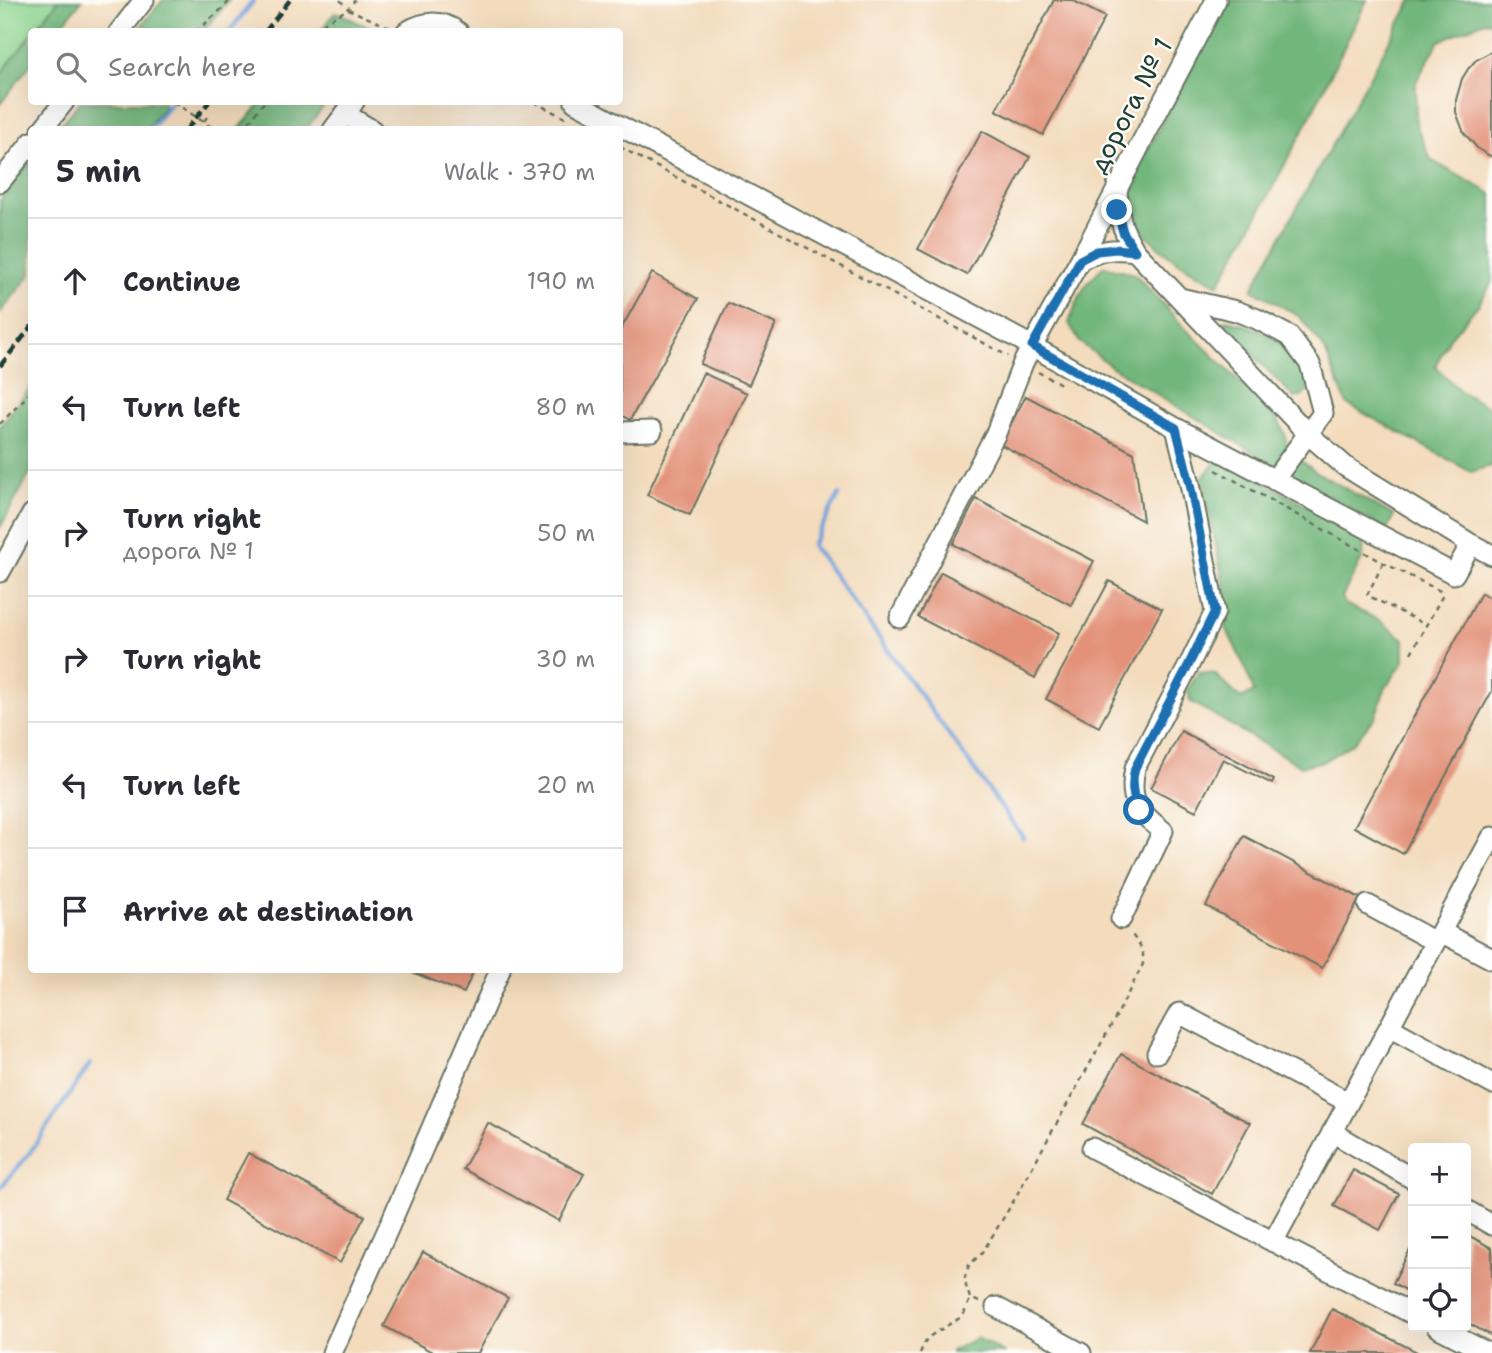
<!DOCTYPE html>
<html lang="en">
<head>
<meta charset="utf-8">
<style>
	body { margin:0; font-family:"Shantell Sans",sans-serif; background:#f7f7f7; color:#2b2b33 }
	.controls { position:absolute; right:21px; bottom:21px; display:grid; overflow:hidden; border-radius:7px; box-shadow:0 7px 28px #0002 }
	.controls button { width:63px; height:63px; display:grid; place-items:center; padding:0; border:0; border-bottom:2px solid #e1e1e2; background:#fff; color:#2b2b33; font:35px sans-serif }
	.stop { position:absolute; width:21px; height:21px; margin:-16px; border:5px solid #1f6fb2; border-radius:50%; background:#fff }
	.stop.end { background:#1f6fb2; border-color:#fff; box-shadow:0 2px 7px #0008 }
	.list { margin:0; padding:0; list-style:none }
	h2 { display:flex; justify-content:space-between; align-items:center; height:91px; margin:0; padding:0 28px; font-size:30px }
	h2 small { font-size:23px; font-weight:400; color:#7c7c81 }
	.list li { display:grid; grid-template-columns:46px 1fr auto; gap:21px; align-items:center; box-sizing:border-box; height:126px; padding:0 28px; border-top:2px solid #e1e1e2 }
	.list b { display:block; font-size:26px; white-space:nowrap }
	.list p { margin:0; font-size:23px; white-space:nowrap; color:#7c7c81 }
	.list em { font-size:23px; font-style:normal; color:#7c7c81 }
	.icon { flex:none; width:38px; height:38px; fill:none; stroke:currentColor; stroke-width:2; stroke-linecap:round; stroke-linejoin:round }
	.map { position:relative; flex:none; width:1492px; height:1353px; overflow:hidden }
	.search { position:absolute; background:#fff; box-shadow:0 7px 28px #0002; left:28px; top:28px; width:595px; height:77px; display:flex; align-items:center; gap:18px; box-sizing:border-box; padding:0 24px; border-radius:7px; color:#7c7c81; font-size:26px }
	.panel { position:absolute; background:#fff; box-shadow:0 7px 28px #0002; left:28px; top:126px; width:595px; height:847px; border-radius:7px }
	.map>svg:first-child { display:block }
	.green { fill:#8cd48f; stroke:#568862; stroke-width:2 }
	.forest { fill:#71b67a; stroke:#487a57; stroke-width:2 }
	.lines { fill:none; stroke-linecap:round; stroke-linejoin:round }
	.stream { stroke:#70a0da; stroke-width:4.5 }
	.building { fill:#e39279 }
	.minor-casing { stroke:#697464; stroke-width:23 }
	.path { stroke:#697464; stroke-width:2.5; stroke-dasharray:5 5; stroke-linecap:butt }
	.minor { stroke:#fff; stroke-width:19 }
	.rail { stroke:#1f3d34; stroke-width:4.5; stroke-dasharray:10 5; stroke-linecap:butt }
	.route { stroke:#1f6fb2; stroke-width:9 }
	.labels { text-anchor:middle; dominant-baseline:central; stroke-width:5; stroke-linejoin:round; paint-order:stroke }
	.street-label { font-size:26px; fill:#1f3d34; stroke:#fdfcf7 }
</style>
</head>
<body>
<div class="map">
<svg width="1492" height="1353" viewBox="0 0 1492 1353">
	<rect width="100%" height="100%" fill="#fdfcf7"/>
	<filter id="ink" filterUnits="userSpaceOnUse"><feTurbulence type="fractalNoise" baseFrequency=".0143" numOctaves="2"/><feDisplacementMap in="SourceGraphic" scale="14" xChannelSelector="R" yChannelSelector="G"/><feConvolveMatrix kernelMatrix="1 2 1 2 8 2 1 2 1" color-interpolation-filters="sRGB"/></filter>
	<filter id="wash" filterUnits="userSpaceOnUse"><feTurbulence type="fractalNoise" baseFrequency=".00686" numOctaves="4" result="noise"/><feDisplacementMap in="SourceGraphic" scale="28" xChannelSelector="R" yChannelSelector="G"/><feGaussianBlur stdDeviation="1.57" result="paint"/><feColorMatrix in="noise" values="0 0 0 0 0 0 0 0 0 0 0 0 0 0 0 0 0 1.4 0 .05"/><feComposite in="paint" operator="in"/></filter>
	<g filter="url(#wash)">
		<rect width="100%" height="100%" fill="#f3dbbc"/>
		<path class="green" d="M 0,0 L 59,0 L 34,31 L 32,32 L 31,35 L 0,75 Z"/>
		<path class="forest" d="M 59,0 L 82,0 L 57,31 L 34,31 Z
			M 163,0 L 229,0 L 204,31 L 137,31 Z
			M 1228,0 L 1367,0 L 1307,123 L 1247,235 L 1218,285 C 1189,270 1132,238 1130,201 C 1130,188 1135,176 1140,164 Z
			M 1412,0 L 1492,0 L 1492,22 L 1485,21 L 1439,41 L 1416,82 L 1416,125 L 1431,160 L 1492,194 L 1492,282 L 1479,304 L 1450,338 L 1435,366 L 1460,391 L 1492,409 L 1492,463 L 1491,466 L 1471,472 L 1347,404 L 1324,348 L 1300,317 L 1252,289 Z
			M 336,12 L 376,31 L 320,31 Z
			M 31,35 L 31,64 L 0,104 L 0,75 Z
			M 80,102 L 162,102 L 165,105 L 146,129 L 57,129 Z
			M 262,102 L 327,102 L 306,129 L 239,129 Z
			M 31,161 L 31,274 L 0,313 L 0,200 Z
			M 1104,266 L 1135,274 L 1183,326 L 1277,418 L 1285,434 L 1287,449 L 1313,470 L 1394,516 L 1387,530 L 1259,456 L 1112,367 L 1079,341 L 1069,323 C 1078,297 1083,285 1104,266 Z
			M 1225,320 C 1241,323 1269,332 1282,342 C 1295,351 1303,374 1310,389 L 1303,395 L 1295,398 L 1225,327 Z
			M 31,387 L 31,471 L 0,528 L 0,426 Z
			M 1225,461 L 1364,536 L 1363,557 L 1342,597 L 1345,604 L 1379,620 L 1404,639 L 1404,661 L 1385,689 L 1375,717 L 1353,743 L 1324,761 L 1301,766 L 1190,701 L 1188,689 L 1199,672 L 1215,674 L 1241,699 L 1254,692 L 1244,665 L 1226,628 L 1228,607 L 1223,580 L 1202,478 L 1216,462 Z
			M 977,1338 L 1005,1353 L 951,1353 L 951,1351 Z"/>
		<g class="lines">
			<path class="stream" d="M 229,32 L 254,0
				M 149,130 L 172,102
				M 839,495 L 812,545 L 1023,837
				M 0,1188 L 28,1155 L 90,1064"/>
		</g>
		<g id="blocks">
			<path class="building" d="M 1054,0 L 1072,0 L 1105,17 L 1043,135 L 996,110 Z
				M 1492,51 L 1492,157 L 1478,149 L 1464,133 L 1456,112 L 1456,100 L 1462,79 L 1468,69 L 1475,61 Z
				M 982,131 L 1030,157 L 967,275 L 918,249 Z
				M 652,273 L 698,299 L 630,420 L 620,414 L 620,331 Z
				M 728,303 L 776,324 L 749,385 L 700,364 Z
				M 703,373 L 747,393 L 690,515 L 647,495 Z
				M 1026,396 L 1134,453 L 1143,521 L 1000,444 Z
				M 976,499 L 1094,561 L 1071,605 L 953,544 Z
				M 941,572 L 1059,633 L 1035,678 L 918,617 Z
				M 1109,581 L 1162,609 L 1099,727 L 1046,699 Z
				M 1481,593 L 1492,599 L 1492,691 L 1403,854 L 1354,827 Z
				M 1181,731 L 1274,780 L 1272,784 L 1223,759 L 1196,811 L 1151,788 Z
				M 1244,836 L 1360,898 L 1322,968 L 1206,906 Z
				M 407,970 L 474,970 L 464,993 Z
				M 1121,1054 L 1250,1123 L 1212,1194 L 1083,1124 Z
				M 488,1123 L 584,1174 L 559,1221 L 463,1169 Z
				M 248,1153 L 365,1216 L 340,1263 L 223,1200 Z
				M 1353,1170 L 1399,1194 L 1380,1230 L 1334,1206 Z
				M 1466,1234 L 1492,1248 L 1492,1336 L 1466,1322 Z
				M 1413,1244 L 1413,1294 L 1393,1283 Z
				M 423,1252 L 508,1298 L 478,1353 L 434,1353 L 384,1326 Z
				M 1332,1309 L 1419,1353 L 1310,1353 Z"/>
		</g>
	</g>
	<g filter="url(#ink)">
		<use href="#blocks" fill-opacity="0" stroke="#697464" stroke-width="2"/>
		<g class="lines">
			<defs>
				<path id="minor" d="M 119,32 L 144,0
					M 406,32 C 424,21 441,19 458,32
					M 575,102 L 1032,346 L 1176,428 L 1454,574 L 1471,544 L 1346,467 L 1308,434 L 1135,251 C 1120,226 1118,216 1117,186
					M 345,114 L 372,130
					M 42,130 L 64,102
					M 333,130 L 354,102
					M 0,182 L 32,142
					M 1080,260 C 1101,250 1112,248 1135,251
					M 1180,298 L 1236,311 L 1257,319 L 1289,336 L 1310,364 L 1323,413 L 1274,480
					M 620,432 L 652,431
					M 1471,544 L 1492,555
					M 0,572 L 32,514
					M 900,618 L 996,433 L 1023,363 L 1080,260 L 1216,0
					M 1368,905 L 1435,942
					M 1121,919 L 1163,831 C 1138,811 1128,801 1135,768 L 1189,665 L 1215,612 L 1190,484 L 1176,428
					M 1441,932 L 1492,959
					M 1389,1027 L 1492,1084
					M 1157,1053 L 1179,1013 L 1348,1102
					M 1332,1132 L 1413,1179
					M 1092,1148 L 1413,1314
					M 1466,1210 L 1492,1225
					M 1273,1242 L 1492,837
					M 996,1307 L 1081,1353
					M 1437,1327 L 1488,1353
					M 332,1353 L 388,1229 L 500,970"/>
			</defs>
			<use href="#minor" class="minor-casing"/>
			<path class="path" d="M 340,0 L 348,9 L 355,0
				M 196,32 L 225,6 L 230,0
				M 316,32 L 322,24 L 348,9 L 389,27
				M 174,102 L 196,117 L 216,130
				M 534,102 L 569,120
				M 204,121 L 210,113
				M 243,130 L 264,102
				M 620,147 L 1008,356
				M 1038,372 L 1063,385
				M 0,424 L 32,391
				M 1216,470 L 1384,563 L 1444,593
				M 1383,564 L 1367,595 L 1426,625
				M 1411,653 L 1444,593
				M 979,1302 L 970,1298 L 964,1280 L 969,1265 L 982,1253 L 1010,1207 L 1117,1015 L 1143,964 L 1143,951 L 1131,933
				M 920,1353 L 927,1338 L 963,1316 L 970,1299"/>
			<use href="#minor" class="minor"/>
			<path class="rail" d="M 265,32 L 290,0
				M 186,130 L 209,102
				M 0,366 L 32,326"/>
		</g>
	</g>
	<g class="lines" filter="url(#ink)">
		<path class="route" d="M 1117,210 L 1123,232 L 1135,251 L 1116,249 L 1097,251 L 1080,260 L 1032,346 L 1176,428 L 1190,484 L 1215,611 L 1189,664 L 1135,768 C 1131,784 1132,795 1139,810"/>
	</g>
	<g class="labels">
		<g class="street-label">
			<text transform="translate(1130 105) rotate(-62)">дорога № 1</text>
		</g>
	</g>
</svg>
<div class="controls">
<button>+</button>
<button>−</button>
<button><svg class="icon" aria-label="locate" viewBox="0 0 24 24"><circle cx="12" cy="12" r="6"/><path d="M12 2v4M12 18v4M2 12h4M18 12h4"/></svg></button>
</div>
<div class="stop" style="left:1139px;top:810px"></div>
<div class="stop end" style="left:1117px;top:210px"></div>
<div class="search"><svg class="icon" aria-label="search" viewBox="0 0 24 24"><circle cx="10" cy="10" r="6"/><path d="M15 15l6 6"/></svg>Search here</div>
<section class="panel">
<h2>5 min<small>Walk · 370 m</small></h2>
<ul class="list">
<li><svg class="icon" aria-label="ahead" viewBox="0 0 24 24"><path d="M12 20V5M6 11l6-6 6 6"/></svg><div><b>Continue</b></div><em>190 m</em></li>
<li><svg class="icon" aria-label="left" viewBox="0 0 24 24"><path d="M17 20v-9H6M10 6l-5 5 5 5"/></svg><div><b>Turn left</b></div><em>80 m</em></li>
<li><svg class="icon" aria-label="right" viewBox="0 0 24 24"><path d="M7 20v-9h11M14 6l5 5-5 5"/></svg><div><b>Turn right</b><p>дорога № 1</p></div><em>50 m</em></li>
<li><svg class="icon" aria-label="right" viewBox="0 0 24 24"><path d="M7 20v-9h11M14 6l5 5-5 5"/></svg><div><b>Turn right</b></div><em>30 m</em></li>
<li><svg class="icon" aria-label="left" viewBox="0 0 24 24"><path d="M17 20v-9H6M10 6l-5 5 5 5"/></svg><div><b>Turn left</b></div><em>20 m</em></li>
<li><svg class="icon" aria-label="arrive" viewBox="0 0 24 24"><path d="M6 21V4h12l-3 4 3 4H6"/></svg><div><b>Arrive at destination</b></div></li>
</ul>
</section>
</div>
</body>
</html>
